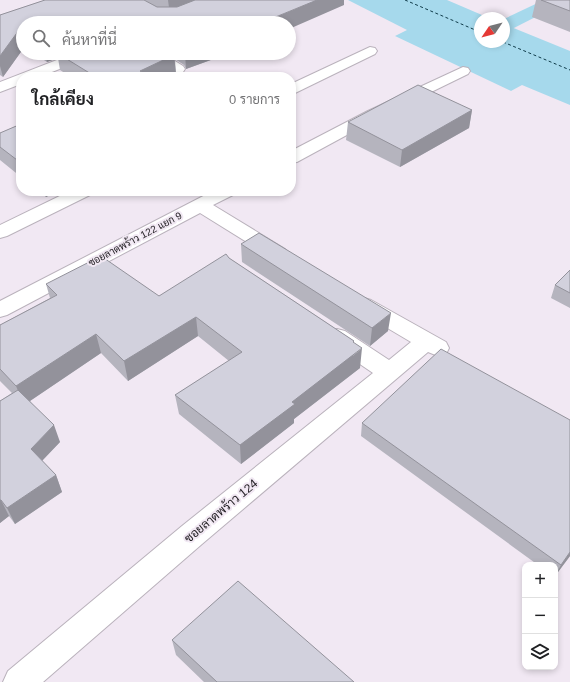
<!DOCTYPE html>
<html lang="th">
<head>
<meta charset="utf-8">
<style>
	body { margin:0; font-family:Arial,Sarabun,sans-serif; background:#f6f6f6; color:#202124 }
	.controls { position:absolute; right:12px; bottom:12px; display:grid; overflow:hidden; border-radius:8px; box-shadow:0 2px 6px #0003 }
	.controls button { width:36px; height:36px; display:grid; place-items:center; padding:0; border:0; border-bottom:1px solid #e0e0e0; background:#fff; color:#202124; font:20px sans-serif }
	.compass { position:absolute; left:474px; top:12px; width:36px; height:36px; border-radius:50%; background:#fff; box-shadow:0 2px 6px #0003; rotate:235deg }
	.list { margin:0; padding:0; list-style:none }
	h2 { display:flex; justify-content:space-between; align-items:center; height:52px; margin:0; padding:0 16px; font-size:17px }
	h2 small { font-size:13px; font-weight:400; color:#757577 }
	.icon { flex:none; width:22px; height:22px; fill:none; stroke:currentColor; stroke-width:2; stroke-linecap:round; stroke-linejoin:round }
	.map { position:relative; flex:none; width:570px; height:682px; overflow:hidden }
	.search { position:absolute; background:#fff; box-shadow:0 2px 6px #0003; left:16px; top:16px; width:280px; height:44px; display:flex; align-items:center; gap:10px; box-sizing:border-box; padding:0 14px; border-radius:22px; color:#757577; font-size:15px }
	.panel { position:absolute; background:#fff; box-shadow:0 2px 6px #0003; left:16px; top:72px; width:280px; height:124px; border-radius:16px }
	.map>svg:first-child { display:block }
	.water { fill:#a6d9ec }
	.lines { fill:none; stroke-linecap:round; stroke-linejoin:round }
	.canal { fill:#a6d9ec; fill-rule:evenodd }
	.ferry { stroke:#0f3b49; stroke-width:1; stroke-dasharray:3 2.5; stroke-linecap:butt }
	.minor-casing { stroke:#bab2bc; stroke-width:2 }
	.minor { fill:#fff; fill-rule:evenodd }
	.wall { fill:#b5b4be }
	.shaded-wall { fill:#93929b }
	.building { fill:#d2d1dd; stroke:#93929b }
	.labels { text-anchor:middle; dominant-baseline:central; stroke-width:4; stroke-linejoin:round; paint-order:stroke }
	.street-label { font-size:10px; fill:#1f1c20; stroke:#f1e8f3 }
	.near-street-label { font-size:12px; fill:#1f1c20; stroke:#f1e8f3 }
</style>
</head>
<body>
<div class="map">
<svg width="570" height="682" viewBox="0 0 570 682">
	<rect width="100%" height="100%" fill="#f1e8f3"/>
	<path class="water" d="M 348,0 L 447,0 L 489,18 L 480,18 L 480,42 L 504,42 L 504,24 L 570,51 L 570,105 L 522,85 L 511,91 L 395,36 L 407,30 Z"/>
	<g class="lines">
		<path class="canal" d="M 544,0 L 565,0 L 563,3 L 510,30 L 504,31 L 504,19 Z"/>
		<path class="ferry" d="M 405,0 L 480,32
			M 503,42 L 570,70"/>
		<defs>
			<path id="minor" d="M 370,47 L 375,48 L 377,51 L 375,54 L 291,95 L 291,84 Z
				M 75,53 L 95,53 L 93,56 L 39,77 L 21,77 L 21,84 L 0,92 L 0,82 Z
				M 145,53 L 162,53 L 183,66 L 185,69 L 183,72 C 171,75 157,62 147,56 Z
				M 463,67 L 468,68 L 470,71 L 468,74 L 380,117 L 297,162 L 291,163 L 291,151 L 368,111 Z
				M 70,191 L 93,191 L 90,195 L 7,236 L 0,238 L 0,225 Z
				M 213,191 L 236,191 L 233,195 L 213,205 L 285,249 L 288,253 L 285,257 L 278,259 L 271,257 L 200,213 L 7,315 L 0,317 L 0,301 Z
				M 364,298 L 371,300 L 446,342 L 449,348 L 446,354 L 438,356 L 428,352 L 202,544 L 43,682 L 3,682 L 8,671 L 182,526 L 373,373 L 329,343 L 326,337 L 329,331 L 337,329 L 345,331 L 389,360 L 411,342 L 357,310 L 353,305 L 357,300 Z"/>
		</defs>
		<use href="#minor" class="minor-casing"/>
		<use href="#minor" class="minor"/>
	</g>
	<path class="wall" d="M 45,0 L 344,0 L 344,5 L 23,23 L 23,49 L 3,77 L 0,75 L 0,15 Z
		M 536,0 L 570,0 L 570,32 L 532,17 Z
		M 33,53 L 230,53 L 186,69 L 184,65 L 175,59 L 176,74 L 169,77 L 71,77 L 60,70 L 58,58 L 47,62 Z
		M 472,110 L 469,128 L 400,167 L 346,140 L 348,122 Z
		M 21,124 L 21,177 L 0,160 L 0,133 Z
		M 39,191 L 58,191 L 46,197 Z
		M 241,244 L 388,331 L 370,346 L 242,262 Z
		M 229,258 L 354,341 L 354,343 L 360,368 L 294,419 L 294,423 L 241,464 L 179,414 L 175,395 L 229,361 L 198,336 L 128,381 L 101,353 L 30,401 L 60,442 L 42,461 L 56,475 L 62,492 L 15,524 L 9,516 L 0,523 L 0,401 L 12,393 L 0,381 L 0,325 L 50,298 L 46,284 L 159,296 Z
		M 570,270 L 570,308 L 551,298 L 555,285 Z
		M 570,420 L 570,556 L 555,576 L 555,565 L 538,565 L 361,436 L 362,423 Z
		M 172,640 L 354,682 L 204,682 L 176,655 Z"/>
	<path class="shaded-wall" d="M 168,0 L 206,0 L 170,15 Z
		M 317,0 L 344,0 L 344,5 L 289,29 L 289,23 L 261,23 Z
		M 19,30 L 23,44 L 23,49 L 3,77 L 0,66 L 0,56 Z
		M 45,53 L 56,53 L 58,58 L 47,62 Z
		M 185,53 L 230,53 L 186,69 Z
		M 174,55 L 176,74 L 169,77 L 141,77 L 140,71 Z
		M 472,110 L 469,128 L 400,167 L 402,150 Z
		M 44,191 L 58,191 L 46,197 Z
		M 391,313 L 388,331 L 370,346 L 372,328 Z
		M 196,317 L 198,336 L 128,381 L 124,361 Z
		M 96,334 L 101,353 L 24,405 L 16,386 Z
		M 354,341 L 353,356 L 362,348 L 360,368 L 294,419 L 294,423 L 241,464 L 240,445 L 292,402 Z
		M 54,425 L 60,442 L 37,466 L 31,449 Z
		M 56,475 L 62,492 L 15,524 L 7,508 Z
		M 0,500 L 1,500 L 9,516 L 0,523 Z
		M 570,552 L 570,556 L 555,576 L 561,565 Z"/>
	<path class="building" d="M 45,0 L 144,0 L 157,7 L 177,7 L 195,0 L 317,0 L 261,23 L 23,23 L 23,32 L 19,30 L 0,56 L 0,15 Z
		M 541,0 L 570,0 L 570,11 Z
		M 57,53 L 168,53 L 174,55 L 140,71 L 151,77 L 96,77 Z
		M 418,85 L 472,110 L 402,150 L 348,122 Z
		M 21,124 L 21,163 L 0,147 L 0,133 Z
		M 259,233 L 391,313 L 372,328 L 241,244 Z
		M 226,254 L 229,258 L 354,341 L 353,342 L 362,348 L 292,402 L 295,404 L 240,445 L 175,395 L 242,352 L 196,317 L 124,361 L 96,334 L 16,386 L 0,369 L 0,325 L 57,295 L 46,284 L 101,256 L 159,296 Z
		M 570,270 L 570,293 L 555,285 Z
		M 441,349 L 570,420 L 570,552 L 561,565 L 362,423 Z
		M 18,390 L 54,425 L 31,449 L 56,475 L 7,508 L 1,500 L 0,500 L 0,401 Z
		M 238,581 L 354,682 L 217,682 L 172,640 Z"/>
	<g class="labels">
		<g class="street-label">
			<text transform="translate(135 239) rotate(-28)">ซอยลาดพร้าว 122 แยก 9</text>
		</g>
		<g class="near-street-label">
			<text transform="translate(221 511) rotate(-40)">ซอยลาดพร้าว 124</text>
		</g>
	</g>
</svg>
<div class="controls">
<button>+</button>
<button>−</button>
<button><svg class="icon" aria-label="layers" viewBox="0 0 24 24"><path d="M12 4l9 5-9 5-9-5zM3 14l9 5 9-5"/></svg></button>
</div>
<svg class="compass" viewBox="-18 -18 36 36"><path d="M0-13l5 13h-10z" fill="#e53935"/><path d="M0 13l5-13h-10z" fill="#757577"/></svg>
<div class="search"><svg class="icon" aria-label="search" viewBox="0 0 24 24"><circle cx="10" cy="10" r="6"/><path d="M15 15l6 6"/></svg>ค้นหาที่นี่</div>
<section class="panel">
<h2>ใกล้เคียง<small>0 รายการ</small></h2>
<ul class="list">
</ul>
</section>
</div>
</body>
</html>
